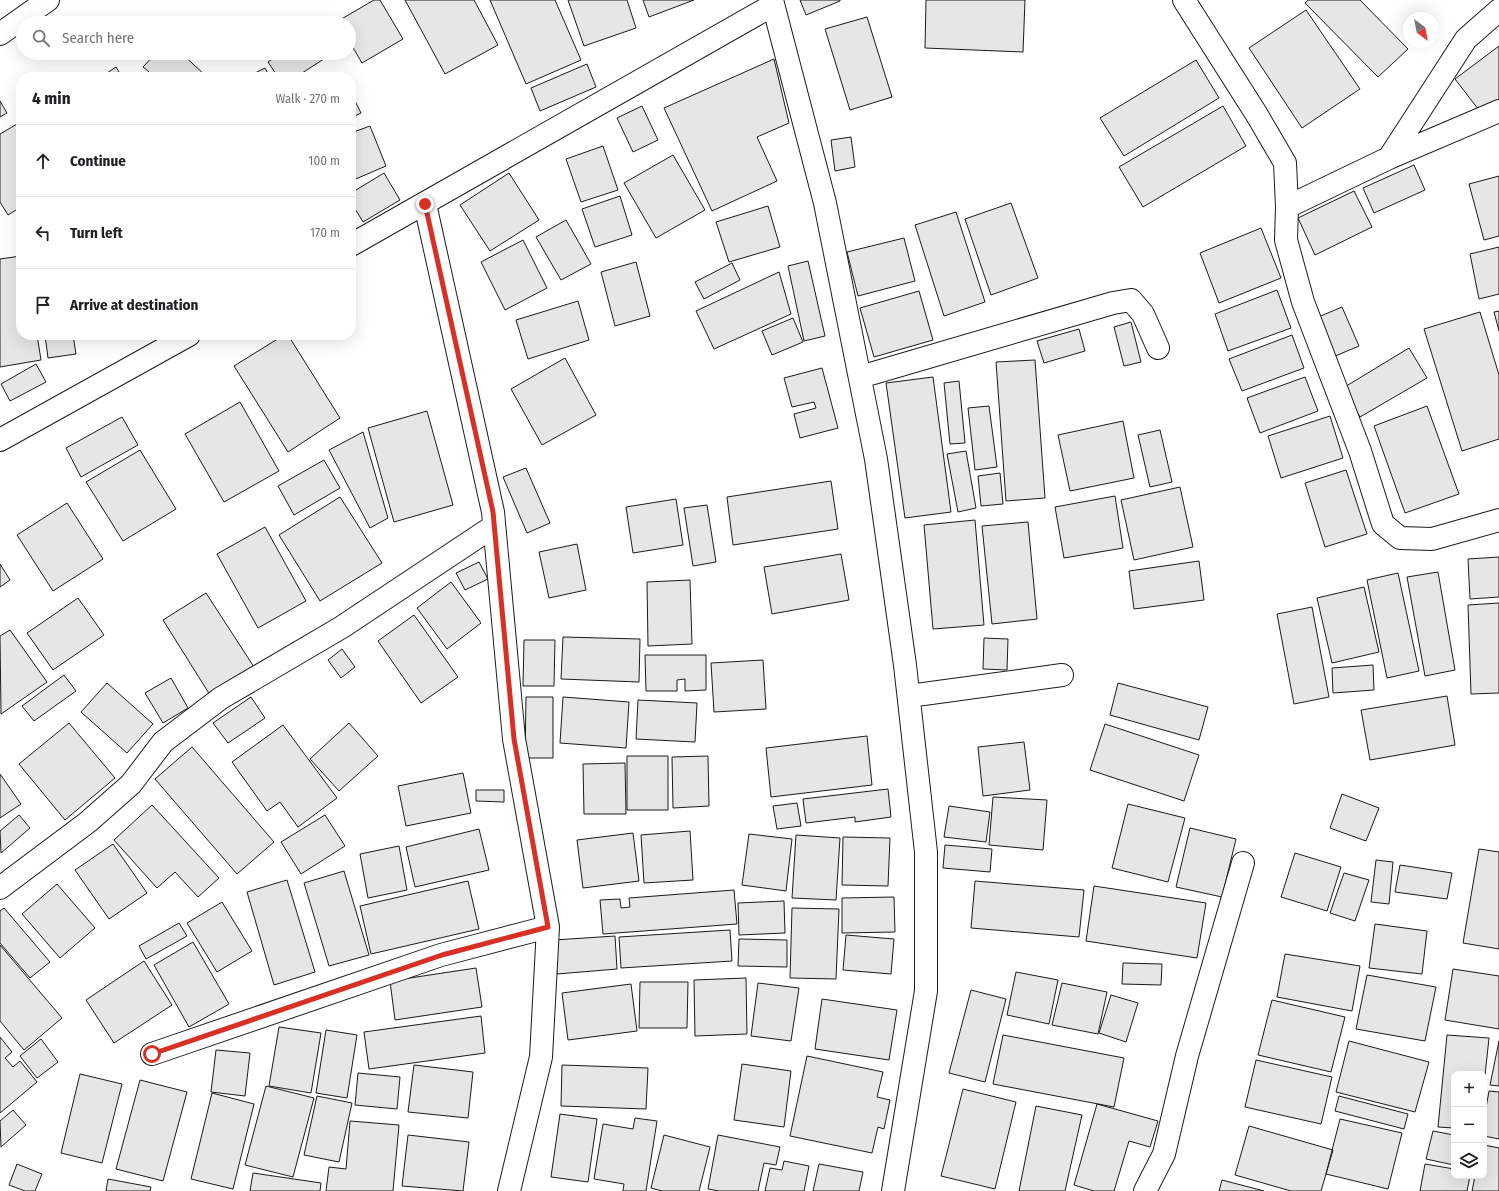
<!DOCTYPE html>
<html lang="en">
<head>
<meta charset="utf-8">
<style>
	body { margin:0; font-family:"Fira Sans Condensed",sans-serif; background:#f2f2f2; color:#202124 }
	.controls { position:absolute; right:12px; bottom:12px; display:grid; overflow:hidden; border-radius:8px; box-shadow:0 4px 16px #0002 }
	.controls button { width:36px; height:36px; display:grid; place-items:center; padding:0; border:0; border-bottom:1px solid #e0e0e0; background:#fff; color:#202124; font:20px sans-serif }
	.compass { position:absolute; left:1403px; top:12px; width:36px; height:36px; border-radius:50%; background:#fff; box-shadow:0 4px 16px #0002; rotate:148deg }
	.stop { position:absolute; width:12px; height:12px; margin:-9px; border:3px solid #d93025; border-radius:50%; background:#fff }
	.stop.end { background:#d93025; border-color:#fff; box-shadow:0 1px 4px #0008 }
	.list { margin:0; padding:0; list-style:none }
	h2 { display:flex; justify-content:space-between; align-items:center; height:52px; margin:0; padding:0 16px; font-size:17px }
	h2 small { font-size:13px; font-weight:400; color:#757577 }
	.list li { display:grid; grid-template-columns:26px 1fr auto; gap:12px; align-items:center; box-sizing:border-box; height:72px; padding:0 16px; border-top:1px solid #e0e0e0 }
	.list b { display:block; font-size:15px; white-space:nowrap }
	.list em { font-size:13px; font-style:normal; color:#757577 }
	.icon { flex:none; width:22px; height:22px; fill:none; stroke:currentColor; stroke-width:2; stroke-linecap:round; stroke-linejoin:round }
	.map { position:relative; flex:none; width:1499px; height:1191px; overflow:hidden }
	.search { position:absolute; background:#fff; box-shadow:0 4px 16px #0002; left:16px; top:16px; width:340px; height:44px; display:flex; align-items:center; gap:10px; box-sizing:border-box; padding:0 14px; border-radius:22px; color:#757577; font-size:15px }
	.panel { position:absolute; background:#fff; box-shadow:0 4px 16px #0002; left:16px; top:72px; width:340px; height:268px; border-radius:16px }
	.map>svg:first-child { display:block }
	.building { fill:#e6e6e6; stroke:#1a1a1a }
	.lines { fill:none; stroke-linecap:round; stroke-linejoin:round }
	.minor-casing { stroke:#1a1a1a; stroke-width:24 }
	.minor { stroke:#fff; stroke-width:22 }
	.route { stroke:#d93025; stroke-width:5 }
</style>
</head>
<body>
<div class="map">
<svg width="1499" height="1191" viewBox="0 0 1499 1191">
	<rect width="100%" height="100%" fill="#fff"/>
	<path class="building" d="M 374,0 L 380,0 L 403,39 L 362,63 L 349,41 L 349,23 L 338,21 Z
		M 405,0 L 474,0 L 498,45 L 445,74 Z
		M 490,0 L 555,0 L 581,60 L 526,84 Z
		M 568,0 L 627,0 L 636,28 L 584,46 Z
		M 643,0 L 694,0 L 649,17 Z
		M 800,0 L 840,0 L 840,1 L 806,15 Z
		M 926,0 L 1025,0 L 1023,52 L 925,48 Z
		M 1308,0 L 1360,0 L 1408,49 L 1378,77 L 1305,3 Z
		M 1306,10 L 1360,89 L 1302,128 L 1249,48 Z
		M 867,17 L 892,97 L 850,110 L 825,29 Z
		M 1499,46 L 1499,101 L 1482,114 L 1455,79 Z
		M 156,53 L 181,53 L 205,75 L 203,77 L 155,77 L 143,67 Z
		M 281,53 L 333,53 L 296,77 L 278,77 L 268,62 Z
		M 774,59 L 789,123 L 757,137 L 777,181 L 712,211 L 664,108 Z
		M 1196,60 L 1219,98 L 1124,156 L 1100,118 Z
		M 587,64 L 596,87 L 540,111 L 531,88 Z
		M 116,67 L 122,77 L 101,77 Z
		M 265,68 L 270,77 L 247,77 Z
		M 351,93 L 361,113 L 351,118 Z
		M 0,101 L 7,113 L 0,117 Z
		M 642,106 L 658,140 L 633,152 L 617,118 Z
		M 1223,106 L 1246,146 L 1143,207 L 1119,167 Z
		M 17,124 L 21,131 L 21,207 L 8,215 L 0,202 L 0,134 Z
		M 370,126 L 386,166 L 351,181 L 351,133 Z
		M 851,137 L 855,167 L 835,171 L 831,140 Z
		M 603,146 L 618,190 L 581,202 L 566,159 Z
		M 673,155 L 705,210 L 656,238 L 624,183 Z
		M 1414,165 L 1425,190 L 1374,213 L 1363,188 Z
		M 384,173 L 400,200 L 363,222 L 351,202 L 351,193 Z
		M 509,173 L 539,220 L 490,251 L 460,205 Z
		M 1499,176 L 1499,236 L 1484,240 L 1469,184 Z
		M 1354,191 L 1372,227 L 1315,255 L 1298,218 Z
		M 620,196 L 632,235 L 595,247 L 582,209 Z
		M 1011,203 L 1038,278 L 991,295 L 965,219 Z
		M 768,206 L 780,247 L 729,262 L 716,222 Z
		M 956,212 L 985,302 L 944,316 L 915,225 Z
		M 566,220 L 591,264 L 561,280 L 536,237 Z
		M 1261,228 L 1281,278 L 1219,303 L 1200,253 Z
		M 904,238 L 915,281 L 858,296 L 847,252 Z
		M 523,240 L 547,288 L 505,310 L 481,262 Z
		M 1499,247 L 1499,294 L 1479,299 L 1470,254 Z
		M 21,256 L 21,335 L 37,335 L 41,360 L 0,367 L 0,259 Z
		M 808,261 L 825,336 L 804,341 L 788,266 Z
		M 636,262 L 650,316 L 615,326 L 601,272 Z
		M 732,263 L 740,280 L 704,299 L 695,282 Z
		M 779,272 L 791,314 L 714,349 L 696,311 Z
		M 1277,290 L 1291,328 L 1228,351 L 1215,314 Z
		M 919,291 L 933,340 L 874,357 L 860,308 Z
		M 578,301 L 589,340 L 528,359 L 516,320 Z
		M 1342,307 L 1359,346 L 1333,357 L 1316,318 Z
		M 1499,311 L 1499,331 L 1494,312 Z
		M 1480,312 L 1499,375 L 1499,439 L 1462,451 L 1424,329 Z
		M 793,318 L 803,342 L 772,355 L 762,331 Z
		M 1131,322 L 1141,362 L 1124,366 L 1114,327 Z
		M 1079,329 L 1085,351 L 1044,363 L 1037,341 Z
		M 45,335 L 73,335 L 76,354 L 48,358 Z
		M 284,335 L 288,335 L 340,418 L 288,452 L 234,366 Z
		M 1292,335 L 1304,368 L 1242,391 L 1229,359 Z
		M 1409,348 L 1427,378 L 1360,417 L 1343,388 Z
		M 565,358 L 596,415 L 542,445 L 511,389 Z
		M 1035,360 L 1045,498 L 1006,501 L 996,362 Z
		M 36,364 L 46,382 L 10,401 L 1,384 Z
		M 822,368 L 838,428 L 800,438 L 794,414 L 816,408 L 814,402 L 792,407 L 784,378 Z
		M 933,377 L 951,512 L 905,518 L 886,383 Z
		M 1305,377 L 1318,411 L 1260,433 L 1247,398 Z
		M 959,381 L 965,443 L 950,444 L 944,383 Z
		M 240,402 L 279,471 L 224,502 L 185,434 Z
		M 989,406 L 997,467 L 975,470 L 968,408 Z
		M 1427,406 L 1459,494 L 1405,513 L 1374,426 Z
		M 427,411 L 453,505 L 394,522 L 368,428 Z
		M 1330,416 L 1343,458 L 1281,478 L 1268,436 Z
		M 122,417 L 138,445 L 81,477 L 66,448 Z
		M 1123,421 L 1134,478 L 1070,491 L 1058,435 Z
		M 1160,430 L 1172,482 L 1150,487 L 1138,435 Z
		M 363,432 L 388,518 L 370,528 L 329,450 Z
		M 140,450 L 176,509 L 123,541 L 86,482 Z
		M 966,451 L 976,508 L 958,512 L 947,454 Z
		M 324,460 L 340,488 L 294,515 L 278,486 Z
		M 526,468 L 550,523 L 527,533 L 503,477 Z
		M 1346,470 L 1367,534 L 1325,547 L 1305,483 Z
		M 1000,473 L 1003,504 L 981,506 L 978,476 Z
		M 831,481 L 838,529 L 733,545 L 727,497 Z
		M 1180,487 L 1193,547 L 1134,560 L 1121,500 Z
		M 1115,496 L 1123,548 L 1064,558 L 1055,507 Z
		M 340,497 L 382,563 L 320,601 L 279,535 Z
		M 676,499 L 683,545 L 633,553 L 626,507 Z
		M 67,503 L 103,559 L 53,591 L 17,535 Z
		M 707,505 L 716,562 L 693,566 L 684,508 Z
		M 975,520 L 984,625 L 933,629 L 924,525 Z
		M 1028,522 L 1037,619 L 992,624 L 982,526 Z
		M 265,527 L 306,601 L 258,628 L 217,554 Z
		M 577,544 L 586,590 L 549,598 L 539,552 Z
		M 841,554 L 849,600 L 772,614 L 764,567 Z
		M 1499,557 L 1499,597 L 1470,599 L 1468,559 Z
		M 1199,561 L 1204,600 L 1134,609 L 1129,571 Z
		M 479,562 L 488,579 L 465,590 L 456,573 Z
		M 0,564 L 10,580 L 0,587 Z
		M 1438,572 L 1455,670 L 1425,676 L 1407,577 Z
		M 1398,573 L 1419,671 L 1387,678 L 1367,580 Z
		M 690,580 L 692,644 L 648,646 L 647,582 Z
		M 451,582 L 481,623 L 447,649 L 417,608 Z
		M 1364,587 L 1379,652 L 1332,663 L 1317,598 Z
		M 206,593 L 254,667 L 210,695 L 163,620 Z
		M 78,598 L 104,635 L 53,670 L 27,633 Z
		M 1499,603 L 1499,693 L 1471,694 L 1468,605 Z
		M 1312,607 L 1329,697 L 1294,704 L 1277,614 Z
		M 414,615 L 458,677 L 421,703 L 378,641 Z
		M 10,630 L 47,682 L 1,714 L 0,636 Z
		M 563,637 L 640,639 L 639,682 L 561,679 Z
		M 984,638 L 1008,639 L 1007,670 L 983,669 Z
		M 524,640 L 555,640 L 554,686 L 523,686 Z
		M 342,649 L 355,667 L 341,678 L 328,660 Z
		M 645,655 L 706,655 L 706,690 L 685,691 L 685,679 L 677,680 L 677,691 L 646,691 Z
		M 763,660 L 766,709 L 714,712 L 711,663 Z
		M 1373,665 L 1374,690 L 1333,693 L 1332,668 Z
		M 64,675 L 76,691 L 34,721 L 22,706 Z
		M 171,678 L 188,708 L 163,723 L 145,693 Z
		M 107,683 L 153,724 L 127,753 L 81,712 Z
		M 1118,683 L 1208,707 L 1199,740 L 1110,715 Z
		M 1447,696 L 1455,745 L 1370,760 L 1361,710 Z
		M 251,697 L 265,718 L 228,743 L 213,723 Z
		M 526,697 L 553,697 L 553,758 L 525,758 Z
		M 563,697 L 629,702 L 626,748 L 560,743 Z
		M 638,700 L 697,703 L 695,742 L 636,739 Z
		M 69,723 L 115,778 L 65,820 L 19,764 Z
		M 349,723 L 378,756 L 339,791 L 310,759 Z
		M 1105,724 L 1199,755 L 1184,801 L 1090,770 Z
		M 283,725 L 337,798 L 298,827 L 280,802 L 267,811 L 232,762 Z
		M 867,736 L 872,785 L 771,797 L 766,748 Z
		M 1024,742 L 1030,790 L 983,796 L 978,747 Z
		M 192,747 L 274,842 L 237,874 L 155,779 Z
		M 627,756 L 668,756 L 668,810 L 627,810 Z
		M 708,756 L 709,806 L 673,808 L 672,757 Z
		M 625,763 L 626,814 L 584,814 L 583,764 Z
		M 463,773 L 471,813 L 406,826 L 398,786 Z
		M 0,774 L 21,804 L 0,818 Z
		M 888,789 L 891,817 L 855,822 L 855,817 L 806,823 L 803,799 Z
		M 476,790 L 504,790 L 504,802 L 476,801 Z
		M 1342,794 L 1379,808 L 1366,841 L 1330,828 Z
		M 993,797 L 1047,800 L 1043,850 L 989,845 Z
		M 797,803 L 801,826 L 777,829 L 773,806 Z
		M 1128,804 L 1185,818 L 1168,882 L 1112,868 Z
		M 152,805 L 219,878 L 198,897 L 175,872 L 157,888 L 114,840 Z
		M 949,806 L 990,812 L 986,842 L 944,837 Z
		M 19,815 L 30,828 L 1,853 L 0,831 Z
		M 325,815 L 345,846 L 301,874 L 281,842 Z
		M 1190,828 L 1236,839 L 1222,897 L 1176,887 Z
		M 479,829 L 489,870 L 415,887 L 406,847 Z
		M 690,831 L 693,880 L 644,883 L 641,835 Z
		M 633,833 L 639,881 L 583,888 L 577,840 Z
		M 749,834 L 792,839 L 786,891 L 742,885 Z
		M 796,835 L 840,838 L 836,900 L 792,898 Z
		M 843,837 L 890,838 L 888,886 L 842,885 Z
		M 113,844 L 147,893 L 109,919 L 75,870 Z
		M 945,845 L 992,849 L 990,872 L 943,868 Z
		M 399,846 L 407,890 L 368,898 L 360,854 Z
		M 1479,849 L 1499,852 L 1499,949 L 1463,943 Z
		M 1295,853 L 1341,867 L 1327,911 L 1281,897 Z
		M 1376,860 L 1393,862 L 1389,904 L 1371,902 Z
		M 1400,865 L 1452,873 L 1447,899 L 1395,892 Z
		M 344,871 L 369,955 L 329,966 L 304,883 Z
		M 1344,873 L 1369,880 L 1355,921 L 1330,913 Z
		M 287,880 L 315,972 L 274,985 L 247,892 Z
		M 468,881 L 479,929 L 371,954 L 360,906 Z
		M 975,881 L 1084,890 L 1079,937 L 971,928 Z
		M 57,884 L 95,928 L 60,958 L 22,914 Z
		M 1094,886 L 1206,903 L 1197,958 L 1086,941 Z
		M 734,890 L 737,924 L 603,934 L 600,900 L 620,899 L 621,908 L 630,907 L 629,898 Z
		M 894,897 L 895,932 L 842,933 L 842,898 Z
		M 784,901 L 785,933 L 739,935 L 738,903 Z
		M 222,902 L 252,951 L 217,972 L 187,923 Z
		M 4,908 L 50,962 L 30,978 L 0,943 L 0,911 Z
		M 792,908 L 839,909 L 836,979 L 790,978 Z
		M 179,923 L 187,936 L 146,959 L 139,946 Z
		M 1375,924 L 1427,931 L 1422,974 L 1369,968 Z
		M 730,930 L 732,961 L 621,968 L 619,937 Z
		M 846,935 L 894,939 L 891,974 L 843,970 Z
		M 615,936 L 617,969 L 557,974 L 554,940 Z
		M 739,939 L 787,940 L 787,967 L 738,966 Z
		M 193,942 L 229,1004 L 189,1027 L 154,965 Z
		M 0,945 L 62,1018 L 24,1050 L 0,1021 Z
		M 1285,954 L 1360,966 L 1352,1011 L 1277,997 Z
		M 144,961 L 172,1005 L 114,1043 L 86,1000 Z
		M 1123,963 L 1162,964 L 1161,985 L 1122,984 Z
		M 476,968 L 482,1007 L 395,1020 L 390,981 Z
		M 1453,969 L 1499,976 L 1499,1029 L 1445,1020 Z
		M 1016,972 L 1058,980 L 1049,1024 L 1007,1015 Z
		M 1367,975 L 1436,987 L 1425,1041 L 1356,1029 Z
		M 746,978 L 747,1034 L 695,1036 L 694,980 Z
		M 640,982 L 688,982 L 687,1028 L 639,1028 Z
		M 758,983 L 799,988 L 791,1041 L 751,1036 Z
		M 1062,983 L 1107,992 L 1098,1034 L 1052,1025 Z
		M 631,984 L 637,1031 L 568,1040 L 562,993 Z
		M 971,990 L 1006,999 L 985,1082 L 949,1073 Z
		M 1111,995 L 1138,1003 L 1126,1042 L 1099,1033 Z
		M 822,999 L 897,1010 L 889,1060 L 815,1049 Z
		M 1272,1000 L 1345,1017 L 1331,1072 L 1258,1055 Z
		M 481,1016 L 485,1053 L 369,1069 L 364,1032 Z
		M 279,1027 L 321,1033 L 311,1093 L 269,1086 Z
		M 326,1030 L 357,1035 L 347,1098 L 316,1093 Z
		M 1003,1035 L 1124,1058 L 1114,1107 L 993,1084 Z
		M 1447,1035 L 1489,1038 L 1484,1085 L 1484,1074 L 1454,1074 L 1454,1128 L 1438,1127 Z
		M 0,1037 L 12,1052 L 5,1058 L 13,1067 L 20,1061 L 37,1082 L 0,1113 Z
		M 41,1039 L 58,1062 L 37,1078 L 20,1056 Z
		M 1349,1041 L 1429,1062 L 1415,1112 L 1336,1092 Z
		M 1499,1041 L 1499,1086 L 1490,1085 Z
		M 216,1050 L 250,1053 L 245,1096 L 211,1092 Z
		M 807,1056 L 883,1072 L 877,1097 L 890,1100 L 884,1129 L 878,1127 L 872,1153 L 790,1136 Z
		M 1256,1060 L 1332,1077 L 1321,1124 L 1245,1107 Z
		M 742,1064 L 791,1071 L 784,1127 L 734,1120 Z
		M 414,1065 L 473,1072 L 468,1118 L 408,1112 Z
		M 562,1065 L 648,1068 L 646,1109 L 561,1106 Z
		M 358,1073 L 400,1077 L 397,1109 L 355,1105 Z
		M 80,1074 L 122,1084 L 102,1163 L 61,1153 Z
		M 140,1080 L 187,1092 L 163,1181 L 116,1169 Z
		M 266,1086 L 314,1098 L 293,1177 L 245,1165 Z
		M 963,1089 L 1016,1102 L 995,1189 L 941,1176 Z
		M 1489,1091 L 1499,1092 L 1499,1139 L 1484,1136 L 1484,1119 Z
		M 212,1093 L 254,1104 L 233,1189 L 191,1179 Z
		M 317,1096 L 352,1103 L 339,1162 L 304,1155 Z
		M 1339,1096 L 1408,1114 L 1404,1129 L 1335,1111 Z
		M 1097,1104 L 1158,1121 L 1150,1147 L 1129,1141 L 1114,1191 L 1094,1191 L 1074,1185 Z
		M 1036,1106 L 1082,1115 L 1065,1191 L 1019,1191 Z
		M 13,1110 L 26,1125 L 1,1147 L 0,1121 Z
		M 560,1114 L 597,1119 L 588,1182 L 551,1177 Z
		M 635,1118 L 657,1121 L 646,1191 L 623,1191 L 624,1184 L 594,1179 L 603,1124 L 633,1129 Z
		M 1340,1119 L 1402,1133 L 1388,1189 L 1326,1174 Z
		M 350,1121 L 399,1125 L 393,1191 L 326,1191 L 329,1167 L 346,1169 Z
		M 1249,1126 L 1333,1150 L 1321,1191 L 1291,1191 L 1235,1175 Z
		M 1433,1131 L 1454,1135 L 1454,1165 L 1426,1159 Z
		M 408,1135 L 469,1142 L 463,1191 L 402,1186 Z
		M 664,1135 L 710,1147 L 699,1191 L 662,1191 L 651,1188 Z
		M 718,1135 L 780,1147 L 776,1165 L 764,1163 L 758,1191 L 719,1191 L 708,1189 Z
		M 1484,1145 L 1499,1148 L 1499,1191 L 1472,1191 L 1475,1176 L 1484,1176 Z
		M 784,1161 L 809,1166 L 804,1191 L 765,1191 L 770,1168 L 782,1170 Z
		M 17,1164 L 42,1174 L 35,1191 L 25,1191 L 9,1185 Z
		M 819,1164 L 863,1172 L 859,1191 L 813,1191 Z
		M 1425,1164 L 1454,1169 L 1454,1176 L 1470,1176 L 1467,1191 L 1420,1191 Z
		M 253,1173 L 321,1183 L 320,1191 L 250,1191 Z
		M 108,1179 L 151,1187 L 150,1191 L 106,1191 Z
		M 1222,1180 L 1264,1191 L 1219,1191 Z"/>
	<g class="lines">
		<defs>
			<path id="minor" d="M 772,0 L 825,203 L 876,459 L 905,665 L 926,852 L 926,991 L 893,1191
				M 1184,0 L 1257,115 L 1285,163 L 1287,207 L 1286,240 L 1303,302 L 1360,451 L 1383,524 L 1400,538 L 1432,539 L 1499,520
				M 0,34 L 48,0
				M 1389,158 L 1466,39 L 1499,10
				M 425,204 L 493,512 L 514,739 L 548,927 L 541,1057 L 509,1191
				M 1287,207 L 1389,158 L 1499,111
				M 351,245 L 773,5
				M 860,377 L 1113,303 L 1131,300 L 1143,314 L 1158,348
				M 0,440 L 189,335
				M 909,696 L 1062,675
				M 0,888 L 88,822 L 131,784 L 163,742 L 221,698 L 342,627 L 494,526
				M 152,1054 L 441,955 L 548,927
				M 1145,1191 L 1164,1154 L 1187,1056 L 1243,863"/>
		</defs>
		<use href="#minor" class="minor-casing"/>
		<use href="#minor" class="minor"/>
	</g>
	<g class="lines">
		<path class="route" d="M 152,1054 L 442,955 L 548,927 L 514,739 L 493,512 L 425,204"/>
	</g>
</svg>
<div class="controls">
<button>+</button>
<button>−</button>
<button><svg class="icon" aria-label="layers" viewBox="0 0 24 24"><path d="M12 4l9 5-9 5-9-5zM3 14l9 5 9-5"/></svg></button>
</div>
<svg class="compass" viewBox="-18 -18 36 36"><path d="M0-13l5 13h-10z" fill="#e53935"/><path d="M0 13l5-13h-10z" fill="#757577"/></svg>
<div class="stop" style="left:152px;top:1054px"></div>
<div class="stop end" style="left:425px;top:204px"></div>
<div class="search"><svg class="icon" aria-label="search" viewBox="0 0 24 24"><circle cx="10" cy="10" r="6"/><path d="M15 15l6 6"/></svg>Search here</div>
<section class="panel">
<h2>4 min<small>Walk · 270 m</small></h2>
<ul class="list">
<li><svg class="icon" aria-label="ahead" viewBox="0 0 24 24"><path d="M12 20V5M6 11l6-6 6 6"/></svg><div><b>Continue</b></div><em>100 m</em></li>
<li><svg class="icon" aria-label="left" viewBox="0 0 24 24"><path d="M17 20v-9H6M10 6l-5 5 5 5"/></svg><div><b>Turn left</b></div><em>170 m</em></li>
<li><svg class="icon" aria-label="arrive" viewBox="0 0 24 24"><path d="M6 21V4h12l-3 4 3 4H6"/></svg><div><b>Arrive at destination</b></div></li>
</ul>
</section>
</div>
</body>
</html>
